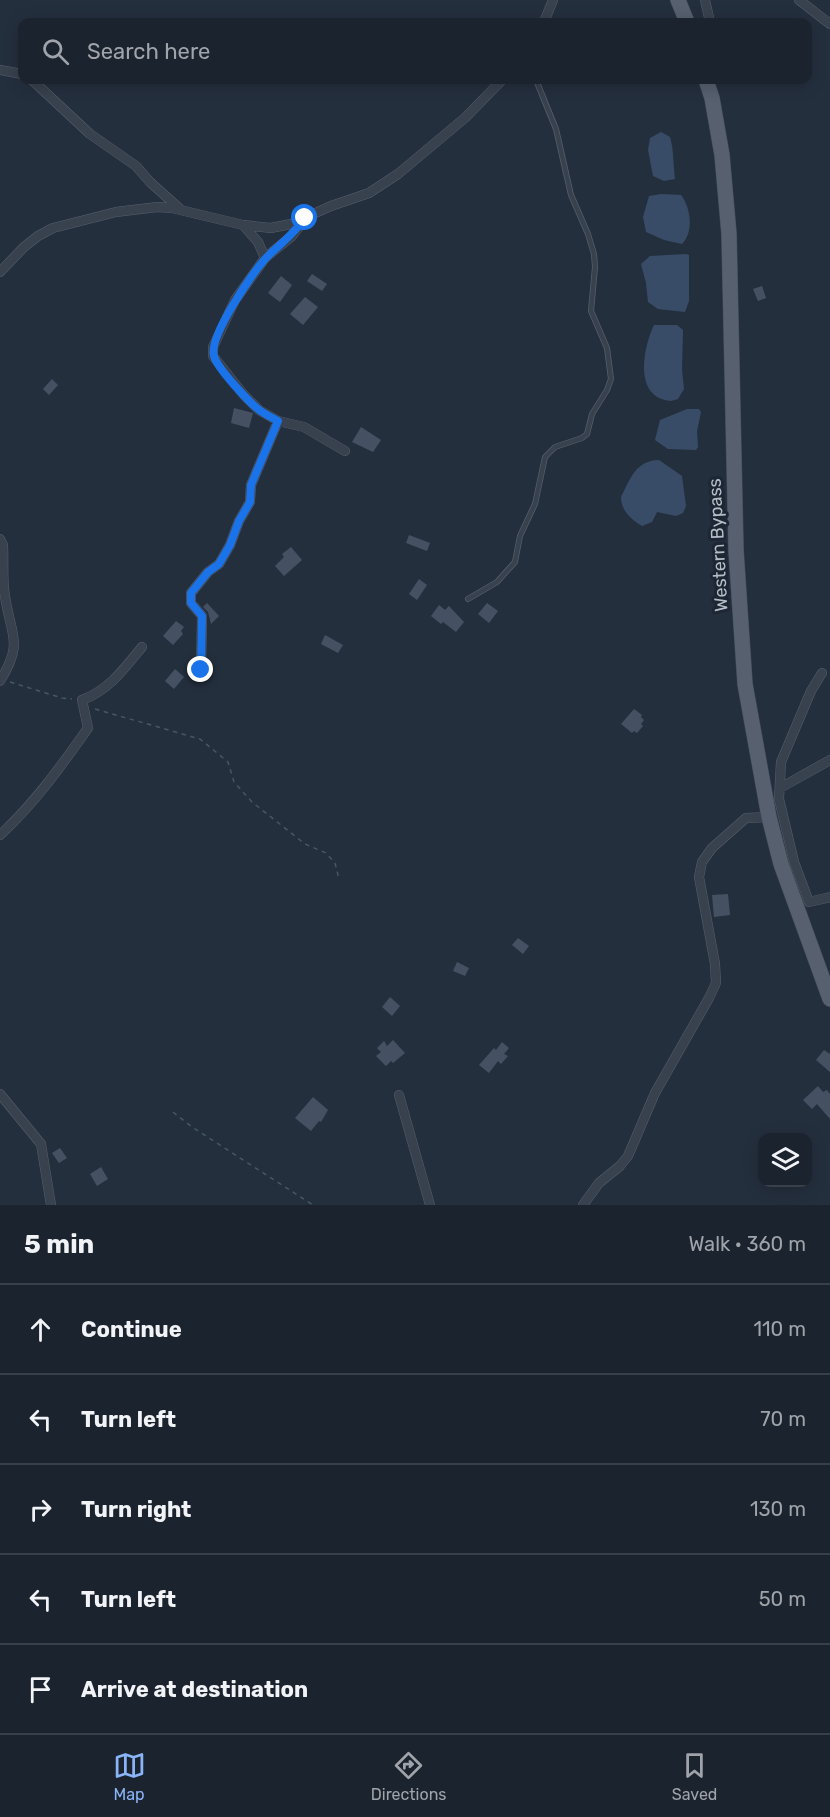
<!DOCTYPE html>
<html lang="en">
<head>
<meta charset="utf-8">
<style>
	body { margin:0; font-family:Rubik,sans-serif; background:#242b36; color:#f1f3f6 }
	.controls { position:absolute; right:18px; bottom:18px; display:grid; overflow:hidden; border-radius:12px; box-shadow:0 3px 15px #0003 }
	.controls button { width:54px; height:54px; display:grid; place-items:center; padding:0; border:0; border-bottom:2px solid #39404a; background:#1b232e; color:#f1f3f6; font:30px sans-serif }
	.stop { position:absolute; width:18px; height:18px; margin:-14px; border:4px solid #1a73e8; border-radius:50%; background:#fff }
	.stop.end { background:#1a73e8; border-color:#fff; box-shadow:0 2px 6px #0008 }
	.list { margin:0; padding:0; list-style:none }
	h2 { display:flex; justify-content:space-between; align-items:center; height:78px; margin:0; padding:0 24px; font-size:26px }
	h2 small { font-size:20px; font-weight:400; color:#a0a4aa }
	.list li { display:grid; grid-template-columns:39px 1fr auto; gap:18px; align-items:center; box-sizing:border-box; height:90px; padding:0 24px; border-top:2px solid #39404a }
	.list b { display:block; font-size:22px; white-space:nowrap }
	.list em { font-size:20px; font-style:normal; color:#a0a4aa }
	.icon { flex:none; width:33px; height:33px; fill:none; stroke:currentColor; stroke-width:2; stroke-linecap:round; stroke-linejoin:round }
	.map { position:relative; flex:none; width:830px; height:1205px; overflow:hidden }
	.search { position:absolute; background:#1b232e; box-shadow:0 3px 15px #0003; left:18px; right:18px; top:18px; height:66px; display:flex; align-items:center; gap:15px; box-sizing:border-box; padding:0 21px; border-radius:12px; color:#a0a4aa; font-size:22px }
	.sheet { height:528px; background:#1b232e }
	nav { display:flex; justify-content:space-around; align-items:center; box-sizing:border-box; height:84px; border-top:2px solid #39404a; background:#1b232e; font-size:16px; color:#a0a4aa }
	nav a { display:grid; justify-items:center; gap:3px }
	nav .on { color:#8ab4f8 }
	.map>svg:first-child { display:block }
	.water { fill:#394c67 }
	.building { fill:#455162 }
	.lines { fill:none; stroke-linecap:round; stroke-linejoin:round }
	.service-casing { stroke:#565f6c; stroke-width:6 }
	.minor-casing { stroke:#565f6c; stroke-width:10 }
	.primary-casing { stroke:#414a57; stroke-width:16 }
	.path { stroke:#44595c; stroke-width:1.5; stroke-dasharray:4.5 4.5; stroke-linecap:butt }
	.service { stroke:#38414e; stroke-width:4.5 }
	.minor { stroke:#38414e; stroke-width:9 }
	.primary { stroke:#56606e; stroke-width:15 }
	.route { stroke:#1a73e8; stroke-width:8 }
	.labels { text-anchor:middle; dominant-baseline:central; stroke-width:6; stroke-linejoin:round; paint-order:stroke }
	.street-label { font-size:18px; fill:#b4bcc9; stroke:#1d2633 }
</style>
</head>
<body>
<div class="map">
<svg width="830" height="1205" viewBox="0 0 830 1205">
	<rect width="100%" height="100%" fill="#242f3e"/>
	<path class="water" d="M 661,132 L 670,137 C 674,150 673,165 675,179 L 664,181 L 653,176 L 648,150 L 650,138 Z
		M 661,194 L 681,195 C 691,208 694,232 682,244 L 664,240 L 646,232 L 643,217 L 649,196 Z
		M 686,254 L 689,255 L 689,301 L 685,312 L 658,309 L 648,302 L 646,283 L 641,264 L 650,256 Z
		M 654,325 L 677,325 L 683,330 L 682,370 L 684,389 L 678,399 L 671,401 C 633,398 643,348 654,325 Z
		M 687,409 L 699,409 L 701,412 L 697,431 L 698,447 L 696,450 L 668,449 L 655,440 L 660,420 Z
		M 659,460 L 682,476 L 686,506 L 683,513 L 676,516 L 657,512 L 652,522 L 642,526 C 631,519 621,511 621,497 C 631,478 635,461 659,460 Z"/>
	<path class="building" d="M 312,274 L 327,284 L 322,291 L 307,281 Z
		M 281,276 L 292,285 L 280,302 L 268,293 Z
		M 762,286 L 766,298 L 758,301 L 753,289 Z
		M 305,297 L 318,307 L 303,325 L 290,314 Z
		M 52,379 L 58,385 L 49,395 L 43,389 Z
		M 234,408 L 253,413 L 249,428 L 231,423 Z
		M 361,427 L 381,440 L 373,452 L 352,442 Z
		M 409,535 L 430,543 L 427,551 L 406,543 Z
		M 291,547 L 302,560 L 284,576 L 275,566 L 284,557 L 282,554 Z
		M 419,579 L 427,585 L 417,600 L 409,594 Z
		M 207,603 L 219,616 L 211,624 L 208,612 L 203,607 Z
		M 487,603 L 498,611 L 489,623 L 478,614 Z
		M 439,605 L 445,610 L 449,606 L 464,622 L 456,632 L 443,622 L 441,624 L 431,616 Z
		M 176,621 L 184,627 L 181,631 L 183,634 L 173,645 L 163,636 Z
		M 325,635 L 343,645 L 338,653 L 321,644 Z
		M 175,669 L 184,677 L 174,689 L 165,681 Z
		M 634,709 L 642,715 L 641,717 L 644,720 L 641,724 L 643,726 L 637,733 L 634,731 L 632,733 L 621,724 Z
		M 728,894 L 730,915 L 714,917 L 712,895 Z
		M 518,938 L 529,946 L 523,954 L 512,945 Z
		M 457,962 L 469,968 L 465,976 L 453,971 Z
		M 390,997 L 400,1006 L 392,1016 L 382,1007 Z
		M 393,1040 L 405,1053 L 393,1063 L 391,1061 L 386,1066 L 376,1056 L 381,1052 L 377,1048 L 384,1041 L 387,1046 Z
		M 502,1042 L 509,1048 L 504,1054 L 508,1056 L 501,1064 L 498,1061 L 489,1073 L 479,1065 L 494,1048 L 496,1050 Z
		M 824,1050 L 830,1054 L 830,1072 L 816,1060 Z
		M 818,1086 L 823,1092 L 827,1090 L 830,1094 L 830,1119 L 817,1104 L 812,1109 L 803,1100 Z
		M 313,1097 L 328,1110 L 321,1122 L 319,1121 L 311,1131 L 295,1118 Z
		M 60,1148 L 67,1158 L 59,1163 L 52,1153 Z
		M 101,1167 L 108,1179 L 97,1186 L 90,1174 Z"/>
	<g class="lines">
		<defs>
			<path id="service" d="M 468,599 L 497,582 L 515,562 L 520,536 L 535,504 L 545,457 L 555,447 L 582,438 L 587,434 L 592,414 L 607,390 L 611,379 L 607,348 L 591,311 L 595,267 L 594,254 L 588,234 L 571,195 L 556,129 L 536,80"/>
			<path id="minor" d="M 705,0 L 710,22
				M 799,0 L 830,24
				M 544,22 L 553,0
				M 0,70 L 22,74
				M 32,80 L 90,134 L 136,166 L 150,182 L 180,209
				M 243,225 L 258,242 L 265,258 L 235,300 L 213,347 L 213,356 L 244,395 L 259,410 L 278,421 L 304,427 L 345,451
				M 265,258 L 292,236 L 304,220
				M 0,272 L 24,247 L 38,236 L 53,228 L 116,212 L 157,207 L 172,208 L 243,225 L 271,228 L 291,224 L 331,206 L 369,193 L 398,174 L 466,117 L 502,80
				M 0,539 L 3,545 C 4,562 2,580 5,596 C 11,637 24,642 0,681
				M 201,670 L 202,616 L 191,603 L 191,593 L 208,572 L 219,564 L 230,545 L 239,521 L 250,502 L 251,485 L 278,421
				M 822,673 L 811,691 L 781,762 L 779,799 L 794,862 L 809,902 L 830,897
				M 780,788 L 830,760
				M 0,835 C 35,803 61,766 88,728 L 82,700 C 109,690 124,669 142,647
				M 0,1094 L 41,1144 L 51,1205
				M 399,1095 L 430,1205
				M 583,1205 L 599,1183 L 620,1166 L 628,1156 L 655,1093 L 709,998 L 716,983 L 715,964 L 699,877 L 702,862 L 712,848 L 746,818 L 769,817"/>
			<path id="primary" d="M 678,0 L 687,22
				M 706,80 L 712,98 L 722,155 L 729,234 L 736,550 L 745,684 L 769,817 L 781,864 L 830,999"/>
		</defs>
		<use href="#service" class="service-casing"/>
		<use href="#minor" class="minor-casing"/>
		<use href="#primary" class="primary-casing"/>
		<path class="path" d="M 10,682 L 62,698 L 72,699
			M 95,709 L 200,739 L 228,762 L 234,782 L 252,802 L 305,844 L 326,853 L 335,863 L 339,879
			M 173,1112 L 192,1127 L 313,1205"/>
		<use href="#service" class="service"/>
		<use href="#minor" class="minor"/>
		<use href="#primary" class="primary"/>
	</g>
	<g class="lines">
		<path class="route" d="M 201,670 L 202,616 L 191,603 L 191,593 L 208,572 L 219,564 L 230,545 L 239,521 L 250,502 L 251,485 L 278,421 C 271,417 264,414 258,409 C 248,401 217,368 214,356 C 208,338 253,271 267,257 C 281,243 293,235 305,218"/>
	</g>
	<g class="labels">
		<g class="street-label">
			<text transform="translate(718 545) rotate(-93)">Western Bypass</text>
		</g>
	</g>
</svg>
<div class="controls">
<button><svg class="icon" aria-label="layers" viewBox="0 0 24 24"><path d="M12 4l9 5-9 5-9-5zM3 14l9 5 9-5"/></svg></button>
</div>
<div class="stop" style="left:305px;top:218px"></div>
<div class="stop end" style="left:201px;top:670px"></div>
<div class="search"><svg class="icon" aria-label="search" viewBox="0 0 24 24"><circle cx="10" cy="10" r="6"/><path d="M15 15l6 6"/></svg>Search here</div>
</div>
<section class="sheet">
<h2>5 min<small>Walk · 360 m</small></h2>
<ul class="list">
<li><svg class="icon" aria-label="ahead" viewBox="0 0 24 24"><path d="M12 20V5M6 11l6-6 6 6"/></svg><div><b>Continue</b></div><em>110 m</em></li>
<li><svg class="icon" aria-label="left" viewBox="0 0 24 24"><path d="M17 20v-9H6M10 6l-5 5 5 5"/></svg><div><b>Turn left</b></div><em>70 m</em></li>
<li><svg class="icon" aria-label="right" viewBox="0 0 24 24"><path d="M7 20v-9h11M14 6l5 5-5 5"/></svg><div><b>Turn right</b></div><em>130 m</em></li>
<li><svg class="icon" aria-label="left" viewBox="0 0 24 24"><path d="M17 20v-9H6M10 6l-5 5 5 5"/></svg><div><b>Turn left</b></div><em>50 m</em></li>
<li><svg class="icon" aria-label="arrive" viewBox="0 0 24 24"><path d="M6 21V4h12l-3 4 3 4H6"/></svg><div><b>Arrive at destination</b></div></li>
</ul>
</section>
<nav>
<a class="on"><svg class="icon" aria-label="map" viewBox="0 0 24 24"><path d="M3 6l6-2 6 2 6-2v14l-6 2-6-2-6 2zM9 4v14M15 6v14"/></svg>Map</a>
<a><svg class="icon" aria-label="directions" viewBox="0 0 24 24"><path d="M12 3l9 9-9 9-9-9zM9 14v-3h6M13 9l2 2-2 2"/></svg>Directions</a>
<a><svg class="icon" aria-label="saved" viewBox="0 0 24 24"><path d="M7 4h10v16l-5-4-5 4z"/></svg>Saved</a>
</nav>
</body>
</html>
